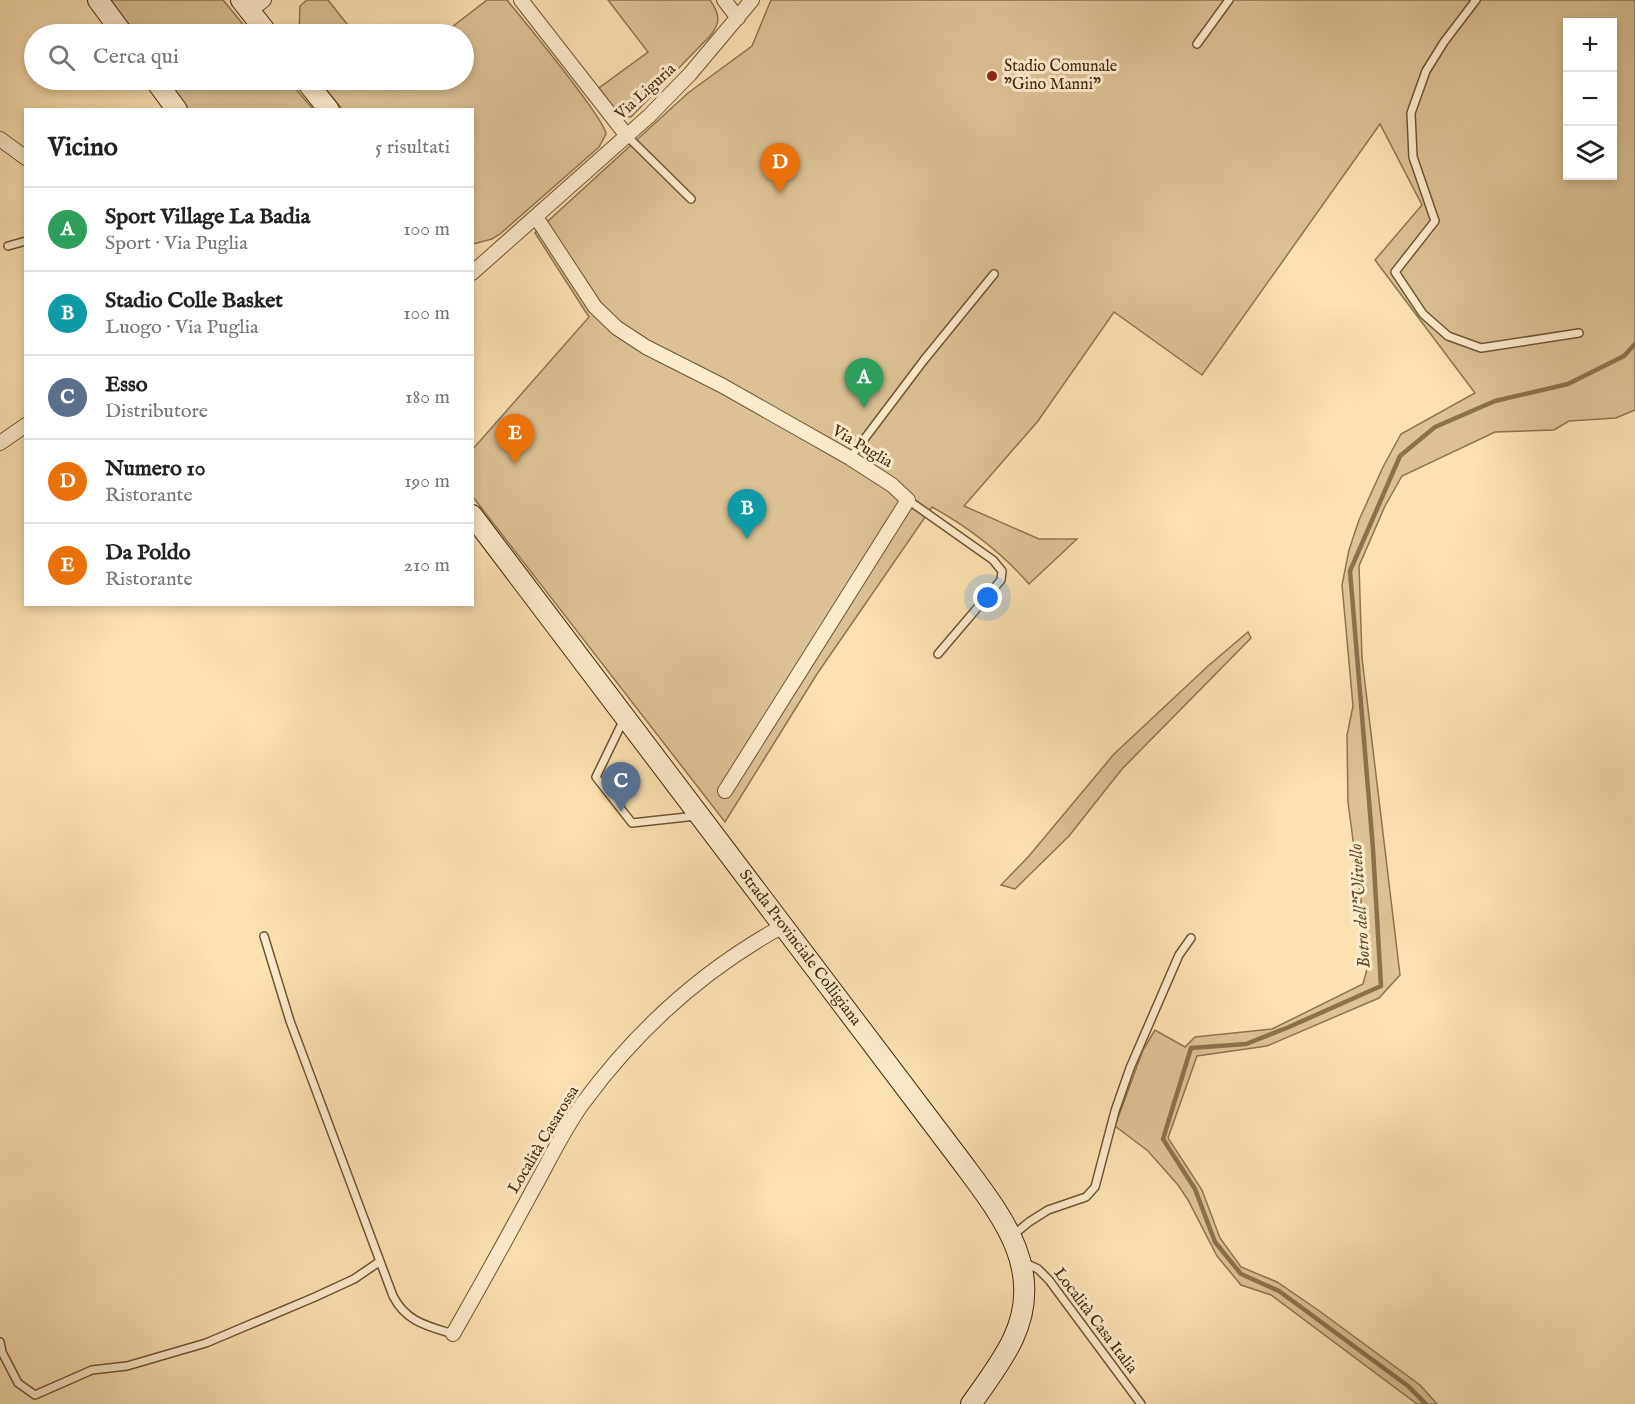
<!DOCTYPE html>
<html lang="it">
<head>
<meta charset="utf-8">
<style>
	body { margin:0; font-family:"IM FELL English",serif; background:#f6f6f6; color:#222 }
	.controls { position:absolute; right:18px; top:18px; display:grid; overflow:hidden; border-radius:0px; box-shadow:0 3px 9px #0003 }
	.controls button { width:54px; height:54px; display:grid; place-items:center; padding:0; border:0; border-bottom:2px solid #e0e0e0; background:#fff; color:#222; font:30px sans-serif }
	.you { position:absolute; left:988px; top:598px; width:21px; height:21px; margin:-15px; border:4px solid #fff; border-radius:50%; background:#1a73e8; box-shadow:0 0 0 9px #1a73e833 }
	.badge { display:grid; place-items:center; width:39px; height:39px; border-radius:50%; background:#111827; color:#fff; font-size:20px; font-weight:700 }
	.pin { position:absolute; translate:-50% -50px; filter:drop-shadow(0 2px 3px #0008) }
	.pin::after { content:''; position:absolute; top:32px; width:21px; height:18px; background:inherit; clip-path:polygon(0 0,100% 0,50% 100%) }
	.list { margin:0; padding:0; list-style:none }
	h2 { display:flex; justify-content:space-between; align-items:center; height:78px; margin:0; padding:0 24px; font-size:26px }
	h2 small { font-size:20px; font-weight:400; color:#767676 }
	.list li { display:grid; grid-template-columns:39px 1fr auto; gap:18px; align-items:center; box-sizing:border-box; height:84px; padding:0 24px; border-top:2px solid #e0e0e0 }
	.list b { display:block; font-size:22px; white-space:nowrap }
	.list p { margin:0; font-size:20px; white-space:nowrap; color:#767676 }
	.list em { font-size:20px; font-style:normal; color:#767676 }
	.icon { flex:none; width:33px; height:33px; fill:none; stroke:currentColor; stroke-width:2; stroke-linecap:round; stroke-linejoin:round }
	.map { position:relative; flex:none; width:1635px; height:1404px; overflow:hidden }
	.search { position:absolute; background:#fff; box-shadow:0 3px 9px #0003; left:24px; top:24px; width:450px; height:66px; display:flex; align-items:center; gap:15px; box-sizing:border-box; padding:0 21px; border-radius:33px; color:#767676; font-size:22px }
	.panel { position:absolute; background:#fff; box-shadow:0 3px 9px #0003; left:24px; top:108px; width:450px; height:498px; border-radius:0px }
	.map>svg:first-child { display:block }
	.green { fill:#dcc294; stroke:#8e754d; stroke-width:1.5; fill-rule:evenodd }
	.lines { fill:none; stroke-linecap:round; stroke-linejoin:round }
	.stream { stroke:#8a724a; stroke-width:4.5 }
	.lane-casing { stroke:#6f5631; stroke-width:10 }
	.street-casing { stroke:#6f5631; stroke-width:16 }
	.secondary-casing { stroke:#402806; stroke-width:22 }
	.lane { stroke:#fdeccc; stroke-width:7 }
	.street { stroke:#fdeccc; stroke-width:14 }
	.secondary { stroke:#fdeccc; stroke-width:20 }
	.poi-dot { fill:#8f2418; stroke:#fdeccc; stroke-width:2 }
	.labels { text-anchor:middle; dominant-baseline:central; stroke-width:6; stroke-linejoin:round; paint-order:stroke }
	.poi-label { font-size:16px; fill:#402806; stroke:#fdeccc; text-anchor:start }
	.street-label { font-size:16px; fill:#402806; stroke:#fdeccc }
	.water-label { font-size:18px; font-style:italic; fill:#654d28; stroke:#fdeccc }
</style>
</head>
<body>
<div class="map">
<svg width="1635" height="1404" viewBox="0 0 1635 1404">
	<rect width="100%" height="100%" fill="#fce2b1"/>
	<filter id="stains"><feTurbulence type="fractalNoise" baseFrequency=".00333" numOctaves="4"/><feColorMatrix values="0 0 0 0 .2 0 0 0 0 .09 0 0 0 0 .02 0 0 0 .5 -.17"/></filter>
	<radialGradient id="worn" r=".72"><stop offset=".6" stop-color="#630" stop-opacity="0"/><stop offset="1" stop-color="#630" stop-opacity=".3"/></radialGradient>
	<path class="green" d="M 108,0 L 223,0 L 251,34 L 133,34 Z
		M 307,0 L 328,0 L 355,34 L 299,34 L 300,6 Z
		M 487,0 L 507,0 C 523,20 604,117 606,134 L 599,147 L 500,234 L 492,239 L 473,244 L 472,110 L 342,109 L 318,80 L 464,80 L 464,34 L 443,34 Z
		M 608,0 L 710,0 C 720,14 721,23 710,36 L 631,117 C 616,117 608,99 599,88 L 648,52 Z
		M 771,0 L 1635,0 L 1635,410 L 1616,418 L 1569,421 L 1554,430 L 1495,432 L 1402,476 L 1385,506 L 1359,566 L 1362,658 L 1400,975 L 1379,998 L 1267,1046 L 1197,1056 L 1168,1138 L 1202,1190 L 1220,1238 L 1241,1267 L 1277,1282 L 1318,1310 L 1420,1385 L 1437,1404 L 1417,1404 L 1271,1295 L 1241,1285 L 1217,1256 L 1188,1200 L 1178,1185 L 1148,1151 L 1115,1126 L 1143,1050 L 1155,1030 L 1185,1047 L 1195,1037 L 1272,1029 L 1363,984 L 1369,962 L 1348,802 L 1347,735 L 1353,706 L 1342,585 L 1349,550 L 1359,520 L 1383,467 L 1401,434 L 1475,393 L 1375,260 L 1422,205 L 1380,124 L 1202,375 L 1114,312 L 1038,421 L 964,506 L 1039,539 L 1077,539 L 1029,584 C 1002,553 968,527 932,507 L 817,674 L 725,822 L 473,497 L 472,450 L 589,317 L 535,233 L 688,93 L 752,46 ZM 1568,22 L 1612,22 L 1612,176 L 1568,176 Z
		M 165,80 L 288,80 L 313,109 L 186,109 Z
		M 1248,632 L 1251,638 L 1122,769 L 1069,836 L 1015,889 L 1001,885 L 1029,856 L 1114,754 L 1208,666 Z"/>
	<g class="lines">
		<path class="stream" d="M 1426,1404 L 1408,1386 L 1279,1291 L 1241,1274 L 1215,1242 L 1195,1189 L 1163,1139 L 1191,1048 L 1246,1044 L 1289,1027 L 1381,986 L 1373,849 L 1350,571 L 1400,456 L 1435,427 L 1495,401 L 1568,384 L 1624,356 L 1635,344"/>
		<defs>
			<path id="lane" d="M 1476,0 L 1444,42 L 1426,71 L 1411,113 L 1413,157 L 1435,221 L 1395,272 L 1423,314 L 1448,336 L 1481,348 L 1579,333
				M 1197,44 L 1229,0
				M 627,136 L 691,199
				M 8,246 L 26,241
				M 850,458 L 924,360 L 994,274
				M 908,500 L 993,560 L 1002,571 L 1001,580 L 938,654
				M 624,719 L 596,777 L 632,823 L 696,816
				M 264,936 L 290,1021 L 393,1296 C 406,1322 428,1326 453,1334
				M 1012,1236 L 1029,1222 L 1048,1210 L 1086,1197 L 1095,1187 L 1115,1111 L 1130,1068 L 1179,955 L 1191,938
				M 1023,1262 L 1038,1269 L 1049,1280 L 1141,1404
				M 0,1342 L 2,1352 L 18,1383 L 35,1395 L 92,1370 L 127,1366 L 206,1343 L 315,1297 L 354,1279 L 379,1262"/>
			<path id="street" d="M 521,0 L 627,136
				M 724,0 L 738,18
				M 250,11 L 264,0
				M 0,139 L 26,158
				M 536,217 L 595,307 L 617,328 L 646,347 L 723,386 L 850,458 L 892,485 L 908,500 L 725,791
				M 472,273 L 649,116 L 690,74 L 752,0
				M 0,443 L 26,425
				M 453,1334 C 481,1285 508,1236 535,1186 C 550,1159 564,1129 583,1103 C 636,1031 704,969 783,926"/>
			<g id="secondary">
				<path d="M 98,0 L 123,34"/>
				<path d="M 241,0 L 268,34"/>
				<path d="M 155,80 L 177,110"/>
				<path d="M 305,80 L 329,110"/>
				<path id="s1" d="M 472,515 L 961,1161 C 1001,1215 1046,1269 1013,1339 C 1002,1362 986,1383 971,1404"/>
			</g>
		</defs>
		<use href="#lane" class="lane-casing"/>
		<use href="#street" class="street-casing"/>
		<use href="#secondary" class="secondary-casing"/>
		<use href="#lane" class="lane"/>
		<use href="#street" class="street"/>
		<use href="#secondary" class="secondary"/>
	</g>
	<circle class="poi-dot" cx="992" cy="76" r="6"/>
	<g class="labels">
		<g class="poi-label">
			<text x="1004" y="67">Stadio Comunale<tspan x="1004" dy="18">"Gino Manni"</tspan></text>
		</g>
		<g class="street-label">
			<text transform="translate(646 92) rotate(-42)">Via Liguria</text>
			<text transform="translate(862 447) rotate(31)">Via Puglia</text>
			<text stroke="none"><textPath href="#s1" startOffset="543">Strada Provinciale Colligiana</textPath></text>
			<text transform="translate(544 1140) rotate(-59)">Località Casarossa</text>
			<text transform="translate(1095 1321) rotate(53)">Località Casa Italia</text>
		</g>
		<g class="water-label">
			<text transform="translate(1361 906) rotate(-94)">Botro dell'Ulivello</text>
		</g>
	</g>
	<rect width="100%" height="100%" filter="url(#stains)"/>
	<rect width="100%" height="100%" fill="url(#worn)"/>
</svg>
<div class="controls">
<button>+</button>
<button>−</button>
<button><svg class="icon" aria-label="layers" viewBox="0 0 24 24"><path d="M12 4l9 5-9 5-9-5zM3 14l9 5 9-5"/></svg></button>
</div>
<div class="you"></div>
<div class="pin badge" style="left:864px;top:408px;background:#2e9e5b">A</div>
<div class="pin badge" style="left:747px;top:539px;background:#0f9aa8">B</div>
<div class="pin badge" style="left:621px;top:812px;background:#5c6f8a">C</div>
<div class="pin badge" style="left:780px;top:193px;background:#e8710a">D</div>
<div class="pin badge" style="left:515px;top:464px;background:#e8710a">E</div>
<div class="search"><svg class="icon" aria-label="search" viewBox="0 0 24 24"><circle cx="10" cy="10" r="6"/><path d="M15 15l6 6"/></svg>Cerca qui</div>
<section class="panel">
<h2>Vicino<small>5 risultati</small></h2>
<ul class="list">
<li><span class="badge" style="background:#2e9e5b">A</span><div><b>Sport Village La Badia</b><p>Sport · Via Puglia</p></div><em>100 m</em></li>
<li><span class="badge" style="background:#0f9aa8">B</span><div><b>Stadio Colle Basket</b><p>Luogo · Via Puglia</p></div><em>100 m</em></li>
<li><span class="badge" style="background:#5c6f8a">C</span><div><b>Esso</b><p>Distributore</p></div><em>180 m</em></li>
<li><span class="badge" style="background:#e8710a">D</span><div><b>Numero 10</b><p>Ristorante</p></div><em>190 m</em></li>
<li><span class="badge" style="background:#e8710a">E</span><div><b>Da Poldo</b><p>Ristorante</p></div><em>210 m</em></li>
</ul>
</section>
</div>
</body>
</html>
